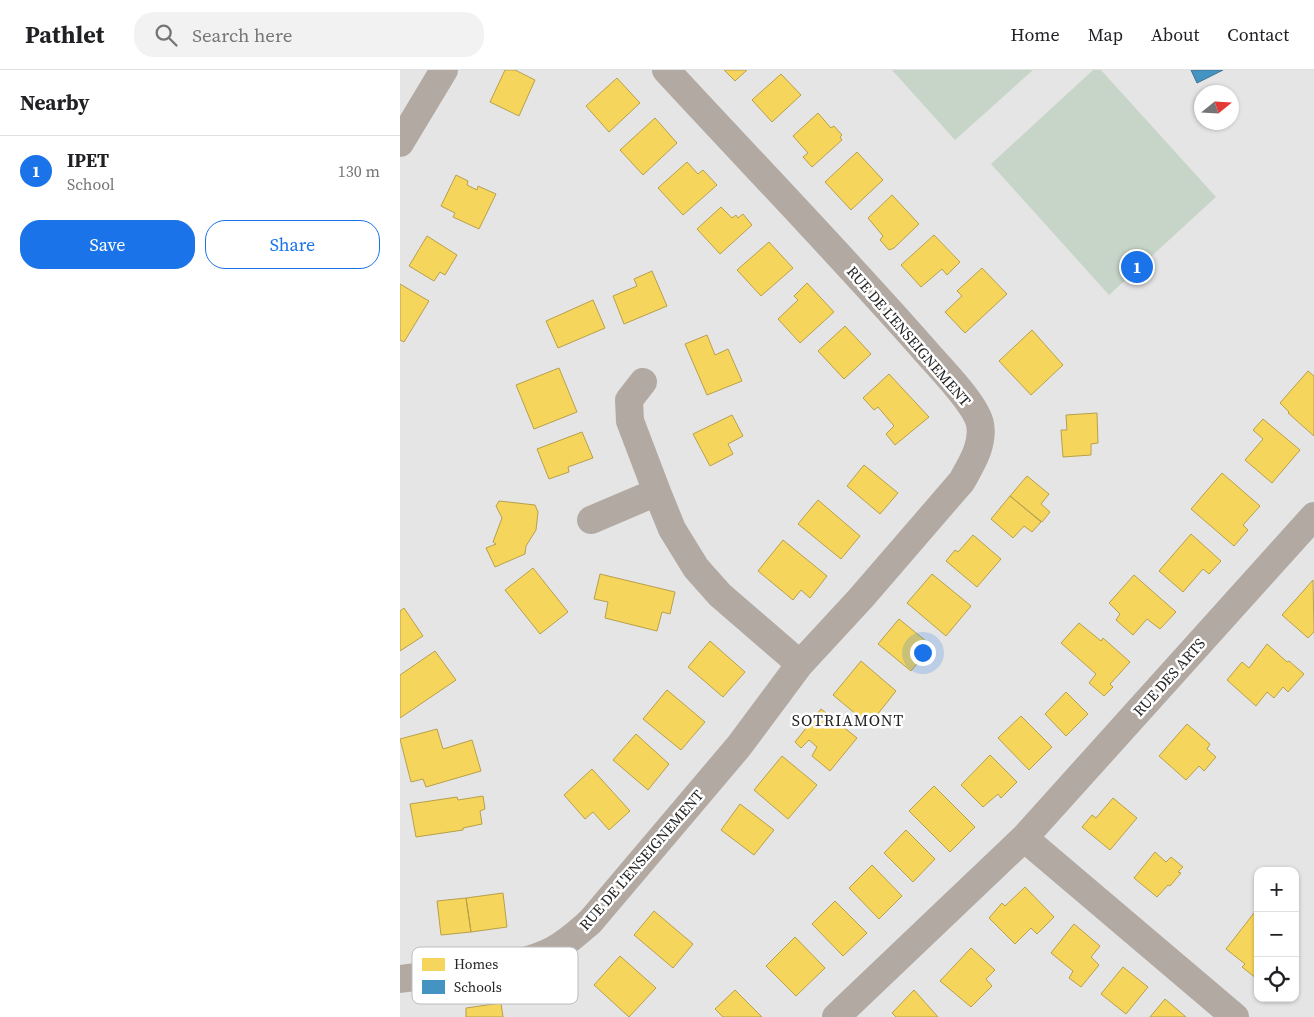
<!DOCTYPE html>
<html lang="en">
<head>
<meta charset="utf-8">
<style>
	body { margin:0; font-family:"Source Serif 4",serif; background:#f2f2f2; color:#202124 }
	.controls { position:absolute; right:15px; bottom:15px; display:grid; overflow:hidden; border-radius:10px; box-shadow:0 1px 4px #0004 }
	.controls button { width:45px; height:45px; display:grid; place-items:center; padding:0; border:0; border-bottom:1px solid #e0e0e0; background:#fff; color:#202124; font:25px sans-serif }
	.compass { position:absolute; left:794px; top:15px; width:45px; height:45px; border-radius:50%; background:#fff; box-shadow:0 1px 4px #0004; rotate:72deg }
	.you { position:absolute; left:522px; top:582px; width:18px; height:18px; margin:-12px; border:4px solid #fff; border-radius:50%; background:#1a73e8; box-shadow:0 0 0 8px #1a73e833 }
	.badge { display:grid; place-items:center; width:32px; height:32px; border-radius:50%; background:#1a73e8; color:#fff; font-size:16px; font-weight:700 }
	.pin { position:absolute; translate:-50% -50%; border:2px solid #fff; box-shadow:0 1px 5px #0006 }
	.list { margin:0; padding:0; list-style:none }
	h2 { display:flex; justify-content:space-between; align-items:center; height:65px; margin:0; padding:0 20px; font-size:21px }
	h2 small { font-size:16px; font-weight:400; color:#757577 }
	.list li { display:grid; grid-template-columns:32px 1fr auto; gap:15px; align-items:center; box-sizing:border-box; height:70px; padding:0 20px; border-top:1px solid #e0e0e0 }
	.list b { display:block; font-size:19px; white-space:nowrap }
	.list p { margin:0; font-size:16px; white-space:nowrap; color:#757577 }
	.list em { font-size:16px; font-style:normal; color:#757577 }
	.actions { display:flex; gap:10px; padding:15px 20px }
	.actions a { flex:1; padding:11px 0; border:1px solid #1a73e8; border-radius:20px; text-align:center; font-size:18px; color:#1a73e8 }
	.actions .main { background:#1a73e8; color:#fff }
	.icon { flex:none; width:28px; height:28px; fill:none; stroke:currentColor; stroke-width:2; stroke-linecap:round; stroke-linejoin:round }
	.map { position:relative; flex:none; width:914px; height:947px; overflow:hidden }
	header { display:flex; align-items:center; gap:30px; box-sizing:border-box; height:70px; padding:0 25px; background:#fff; border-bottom:1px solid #e0e0e0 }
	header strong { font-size:24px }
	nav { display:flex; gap:28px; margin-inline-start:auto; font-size:18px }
	.search { width:350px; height:45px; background:#f2f2f2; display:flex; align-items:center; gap:12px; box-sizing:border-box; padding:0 18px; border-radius:20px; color:#757577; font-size:19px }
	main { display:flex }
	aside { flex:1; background:#fff }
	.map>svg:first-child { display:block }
	.grass { fill:#c7d5c8 }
	.homes { fill:#f6d55c; stroke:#b7a04b }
	.schools { fill:#4393c3; stroke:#3a7293 }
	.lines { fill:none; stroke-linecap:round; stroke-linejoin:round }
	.minor { stroke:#b2a9a2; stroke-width:28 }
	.labels { text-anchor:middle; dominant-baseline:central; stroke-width:5; stroke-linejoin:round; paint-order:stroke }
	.street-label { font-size:15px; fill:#242424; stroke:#fff }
	.neighbourhood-label { font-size:16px; letter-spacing:1px; fill:#242424; stroke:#fff }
	.key { fill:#fff; stroke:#bdbdbd; stroke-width:1 }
	.key-label { font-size:14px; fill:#242424 }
</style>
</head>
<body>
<header>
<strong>Pathlet</strong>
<div class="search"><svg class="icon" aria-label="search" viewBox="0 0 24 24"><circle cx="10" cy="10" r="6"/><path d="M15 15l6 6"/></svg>Search here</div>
<nav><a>Home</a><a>Map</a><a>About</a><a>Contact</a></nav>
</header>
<main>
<aside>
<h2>Nearby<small></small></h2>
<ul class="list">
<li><span class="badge">1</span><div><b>IPET</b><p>School</p></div><em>130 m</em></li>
</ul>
<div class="actions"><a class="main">Save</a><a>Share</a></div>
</aside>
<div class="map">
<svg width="914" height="947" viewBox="0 0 914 947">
	<rect width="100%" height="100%" fill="#e5e5e5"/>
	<path class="grass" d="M 492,0 L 633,0 L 555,70 Z
		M 693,0 L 701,0 L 816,127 L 709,225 L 591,94 Z"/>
	<path class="homes" d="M 105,0 L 115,0 L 135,10 L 119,46 L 90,32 Z
		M 324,0 L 347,0 L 335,11 Z
		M 381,4 L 401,25 L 372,52 L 352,30 Z
		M 217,8 L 240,33 L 209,62 L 186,36 Z
		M 418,43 L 431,58 L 434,56 L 442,65 L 440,67 L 442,70 L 412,97 L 403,87 L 408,83 L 393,66 Z
		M 255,48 L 277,73 L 243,105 L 220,80 Z
		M 457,82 L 483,110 L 451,140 L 425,112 Z
		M 287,92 L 298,104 L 303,100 L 317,115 L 283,145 L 258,118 Z
		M 56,105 L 68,111 L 67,115 L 77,120 L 78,116 L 96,124 L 79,159 L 53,147 L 55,143 L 41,136 Z
		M 492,125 L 519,154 L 494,178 L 489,180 L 480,170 L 483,166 L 468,148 Z
		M 321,137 L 332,148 L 336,145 L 338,148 L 343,144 L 352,155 L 320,184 L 297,159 Z
		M 534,165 L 560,192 L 547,205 L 542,199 L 521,217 L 501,195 Z
		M 27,166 L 57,185 L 45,205 L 40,202 L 34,211 L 9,196 Z
		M 369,172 L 393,198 L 361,226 L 337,200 Z
		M 582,198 L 607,224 L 565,263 L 545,242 L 562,226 L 557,221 Z
		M 252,201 L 267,236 L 224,254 L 213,226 L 237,216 L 234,209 Z
		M 407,213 L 434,242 L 400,273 L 378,249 L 398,230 L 394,226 Z
		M 0,214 L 29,231 L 4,272 L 0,270 Z
		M 193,230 L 205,258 L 158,278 L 146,251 Z
		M 445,256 L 471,284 L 444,309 L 418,281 Z
		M 632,260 L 663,295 L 631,325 L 599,291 Z
		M 307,265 L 315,285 L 328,279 L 342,311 L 307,325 L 285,274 Z
		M 159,298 L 177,342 L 134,359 L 116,315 Z
		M 908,301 L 914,306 L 914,366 L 888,343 L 889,342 L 880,333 Z
		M 489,304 L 529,347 L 495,375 L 486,364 L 494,356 L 478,337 L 474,340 L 463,328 Z
		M 697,343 L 698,373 L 691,374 L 691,385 L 663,387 L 661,360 L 667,360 L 666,345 Z
		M 332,345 L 343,366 L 328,374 L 333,384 L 310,396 L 293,364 Z
		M 863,349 L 900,380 L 872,413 L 845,390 L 863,369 L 853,360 Z
		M 182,362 L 193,388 L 168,397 L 169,402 L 149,409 L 137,379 Z
		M 464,395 L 498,423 L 480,444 L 447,416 Z
		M 822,403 L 860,436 L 843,455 L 848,460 L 834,476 L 791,439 Z
		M 627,406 L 649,424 L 641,434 L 650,442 L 642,452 L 610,426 Z
		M 610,426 L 641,452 L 632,462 L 624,456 L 613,468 L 591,449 Z
		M 418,430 L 460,466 L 441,489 L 398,454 Z
		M 99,431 L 135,435 L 138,442 L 136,460 L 126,476 L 125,484 L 95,497 L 86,478 L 96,474 L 93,472 L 102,448 L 96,436 Z
		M 791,464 L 821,491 L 809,504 L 803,499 L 783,522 L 759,501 Z
		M 573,465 L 601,489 L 577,517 L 546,491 L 555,480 L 558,482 Z
		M 383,470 L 427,506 L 410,528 L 401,520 L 393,530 L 358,501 Z
		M 133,498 L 168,542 L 140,564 L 105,520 Z
		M 200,504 L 275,522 L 270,544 L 262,542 L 257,561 L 205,548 L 208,532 L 194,529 Z
		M 532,504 L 571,536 L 546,566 L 507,533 Z
		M 734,505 L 776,542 L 760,559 L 747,549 L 733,565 L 716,550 L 720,544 L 709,533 Z
		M 913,510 L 914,562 L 908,568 L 882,545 Z
		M 4,538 L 23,566 L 0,581 L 0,541 Z
		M 499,549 L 532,576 L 511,601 L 478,574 Z
		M 679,553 L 701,571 L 703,568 L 730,592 L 710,614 L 713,617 L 704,626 L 689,613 L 696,604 L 661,573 Z
		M 310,571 L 345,602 L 323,627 L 288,597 Z
		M 867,574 L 887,592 L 889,591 L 904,604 L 888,622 L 883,617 L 874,628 L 867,622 L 856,636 L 827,610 L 842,592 L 849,598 Z
		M 35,581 L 56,610 L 0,648 L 0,605 Z
		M 461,591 L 496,621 L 469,655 L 433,625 Z
		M 267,620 L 305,652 L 281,680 L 243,649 Z
		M 666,622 L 688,644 L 666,666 L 645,644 Z
		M 421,639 L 457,668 L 430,701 L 412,686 L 417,677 L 409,670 L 401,678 L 395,672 Z
		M 621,646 L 652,677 L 629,700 L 598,668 Z
		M 787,654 L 810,674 L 807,679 L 816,687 L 804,701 L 799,696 L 786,710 L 759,686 Z
		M 37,659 L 43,679 L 72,670 L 81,701 L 26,717 L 23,709 L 11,712 L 0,669 Z
		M 236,664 L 269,694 L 248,720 L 213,690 Z
		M 590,685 L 617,712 L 601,728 L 598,724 L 583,737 L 561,715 Z
		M 382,686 L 417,715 L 388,749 L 354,720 Z
		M 192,699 L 230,741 L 209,760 L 193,742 L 185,749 L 164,725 Z
		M 534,716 L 575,757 L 550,782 L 509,741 Z
		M 83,726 L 85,739 L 80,741 L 82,754 L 63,758 L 63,760 L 16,767 L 10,734 L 57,727 L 58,730 Z
		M 713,728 L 737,748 L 710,780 L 682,757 L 692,745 L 696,748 Z
		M 340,734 L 374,760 L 354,785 L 321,760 Z
		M 506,760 L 535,789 L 513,812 L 484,783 Z
		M 755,782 L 766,792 L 771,787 L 783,797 L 778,802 L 781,803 L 770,816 L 768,815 L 757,827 L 734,808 Z
		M 472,795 L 502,826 L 479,849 L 449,818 Z
		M 625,817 L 654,847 L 637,864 L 631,858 L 615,874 L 589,848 L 602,833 L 605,836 Z
		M 103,823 L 107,857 L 71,862 L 66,828 Z
		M 66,828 L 71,862 L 41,865 L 37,831 Z
		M 435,831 L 467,863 L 443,886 L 412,854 Z
		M 254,841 L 293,874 L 273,898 L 234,865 Z
		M 854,843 L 858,846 L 858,906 L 856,908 L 842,897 L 845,894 L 826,879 Z
		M 674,854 L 700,876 L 691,887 L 699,895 L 681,917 L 669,908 L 673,901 L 651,883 Z
		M 395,867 L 425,898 L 396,926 L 366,896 Z
		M 571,878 L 595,900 L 586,909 L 592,916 L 571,937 L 540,911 Z
		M 220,886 L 256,918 L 229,947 L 194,915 Z
		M 723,897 L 748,917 L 726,944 L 701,924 Z
		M 335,920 L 362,947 L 323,947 L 315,939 Z
		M 514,920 L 538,947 L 496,947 L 492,943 Z
		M 765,929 L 786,947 L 750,947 Z
		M 101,933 L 103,947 L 66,947 L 66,938 Z"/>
	<path class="schools" d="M 791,0 L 823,0 L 797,13 Z"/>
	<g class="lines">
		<path class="minor" d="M 0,73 L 44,0
			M 243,312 L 229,330 L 230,351 L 257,422 L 272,459 L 296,498 L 320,525 L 400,594
			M 191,450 L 257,422
			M 624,768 L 835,947
			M 0,909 C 44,903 105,901 145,884 C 162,877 176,864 190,852 L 339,676 L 400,594 L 461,528 L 562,411 C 571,394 584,375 580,354 C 576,333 536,294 521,276 C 438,182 351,92 266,0
			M 436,947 L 624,768 L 914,446"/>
	</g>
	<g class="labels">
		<g class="street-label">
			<text transform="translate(509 266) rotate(49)">RUE DE L'ENSEIGNEMENT</text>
			<text transform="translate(769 607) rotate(-48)">RUE DES ARTS</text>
			<text transform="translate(241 790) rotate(-49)">RUE DE L'ENSEIGNEMENT</text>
		</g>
		<g class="neighbourhood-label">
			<text x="448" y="650">SOTRIAMONT</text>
		</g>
	</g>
	<rect x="12" y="877" width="166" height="57" rx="8" class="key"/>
	<rect x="22" y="888" width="23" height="13" fill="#f6d55c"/>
	<rect x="22" y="910" width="23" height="14" fill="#4393c3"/>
	<g class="key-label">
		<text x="54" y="899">Homes</text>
		<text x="54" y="922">Schools</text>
	</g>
</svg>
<div class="controls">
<button>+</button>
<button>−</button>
<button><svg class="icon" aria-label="locate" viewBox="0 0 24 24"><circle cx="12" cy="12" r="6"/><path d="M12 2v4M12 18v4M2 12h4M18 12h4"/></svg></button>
</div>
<svg class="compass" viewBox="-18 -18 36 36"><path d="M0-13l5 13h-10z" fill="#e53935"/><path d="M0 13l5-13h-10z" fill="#757577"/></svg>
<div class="you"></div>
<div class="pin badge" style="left:737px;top:197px">1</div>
</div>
</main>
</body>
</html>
